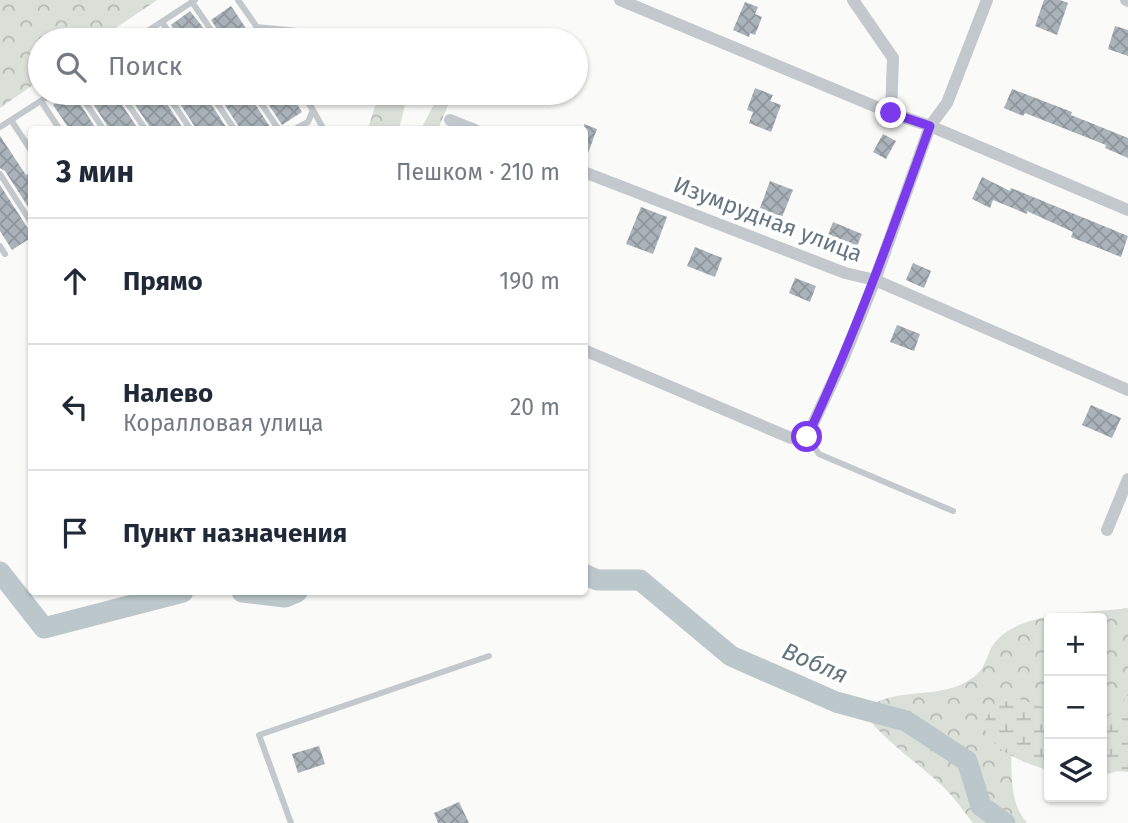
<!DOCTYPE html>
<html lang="ru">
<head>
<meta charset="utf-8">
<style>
	body { margin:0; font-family:"Fira Sans",sans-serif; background:#f2f2f3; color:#1f2937 }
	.controls { position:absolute; right:21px; bottom:21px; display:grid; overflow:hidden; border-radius:7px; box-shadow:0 2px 5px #0004 }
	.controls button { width:63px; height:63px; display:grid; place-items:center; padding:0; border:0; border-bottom:2px solid #e0e1e3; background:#fff; color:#1f2937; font:35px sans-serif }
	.stop { position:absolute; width:21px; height:21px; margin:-16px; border:5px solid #7c3aed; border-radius:50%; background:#fff }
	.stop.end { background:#7c3aed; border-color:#fff; box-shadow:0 2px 7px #0008 }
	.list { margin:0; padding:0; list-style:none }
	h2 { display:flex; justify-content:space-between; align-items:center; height:91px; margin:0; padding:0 28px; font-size:30px }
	h2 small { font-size:23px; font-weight:400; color:#747a83 }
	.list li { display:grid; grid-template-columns:46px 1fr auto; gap:21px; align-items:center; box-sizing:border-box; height:126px; padding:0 28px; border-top:2px solid #e0e1e3 }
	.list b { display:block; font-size:26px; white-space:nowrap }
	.list p { margin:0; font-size:23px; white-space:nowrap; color:#747a83 }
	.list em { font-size:23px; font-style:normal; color:#747a83 }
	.icon { flex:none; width:38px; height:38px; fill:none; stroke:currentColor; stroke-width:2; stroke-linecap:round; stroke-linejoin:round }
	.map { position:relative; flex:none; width:1128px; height:823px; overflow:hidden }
	.search { position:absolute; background:#fff; box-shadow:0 2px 5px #0004; left:28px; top:28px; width:560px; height:77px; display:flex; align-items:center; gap:18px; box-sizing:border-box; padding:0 24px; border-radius:38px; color:#747a83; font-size:26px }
	.panel { position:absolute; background:#fff; box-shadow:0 2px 5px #0004; left:28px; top:126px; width:560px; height:469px; border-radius:7px }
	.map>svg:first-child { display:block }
	.forest { fill:url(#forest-crowns) }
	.wetland { fill:url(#wetland-marsh) }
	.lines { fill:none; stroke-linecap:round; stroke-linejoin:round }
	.river { stroke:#bbc7cb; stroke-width:21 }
	.building { fill:url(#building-cross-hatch) }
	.lane { stroke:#c3c8cc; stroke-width:6 }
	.street { stroke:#c3c8cc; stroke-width:12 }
	.route { stroke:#7c3aed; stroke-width:9 }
	.labels { text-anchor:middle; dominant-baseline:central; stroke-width:7; stroke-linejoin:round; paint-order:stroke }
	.street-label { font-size:23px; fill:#657683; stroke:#fff }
	.water-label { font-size:24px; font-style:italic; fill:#60757c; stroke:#fff }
</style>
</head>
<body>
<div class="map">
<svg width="1128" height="823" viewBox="0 0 1128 823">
	<defs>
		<pattern id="forest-crowns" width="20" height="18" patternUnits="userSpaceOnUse" patternTransform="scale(1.75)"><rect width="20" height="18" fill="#dadfd7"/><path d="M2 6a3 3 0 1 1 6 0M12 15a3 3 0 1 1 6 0" fill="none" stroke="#b4b9b4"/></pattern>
		<pattern id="wetland-marsh" width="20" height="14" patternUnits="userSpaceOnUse" patternTransform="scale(1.75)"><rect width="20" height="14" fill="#dadfd7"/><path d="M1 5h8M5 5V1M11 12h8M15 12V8" fill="none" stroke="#b4b9b4"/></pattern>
		<pattern id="building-cross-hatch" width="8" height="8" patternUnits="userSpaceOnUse" patternTransform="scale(1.75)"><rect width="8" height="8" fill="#aab3b9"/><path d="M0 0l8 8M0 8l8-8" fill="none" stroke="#8e969c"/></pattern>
	</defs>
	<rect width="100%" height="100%" fill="#fafaf8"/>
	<path class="forest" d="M 0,0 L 157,0 L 98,40 L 40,40 L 40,80 L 0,108 Z
		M 379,93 L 408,93 L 399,129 L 368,129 Z
		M 440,93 L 447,94 L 449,103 L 438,129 L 421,129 Z
		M 1128,608 L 1128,760 L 1102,758 L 1102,618 L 1049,618 L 1049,752 L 1011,753 C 1012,779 1010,803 1027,823 L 973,823 C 962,809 951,793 937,781 C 920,765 868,728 863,708 C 871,705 880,700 888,698 C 914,691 943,695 966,682 C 992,668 982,653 1000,637 C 1027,611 1092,613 1128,608 Z"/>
	<path class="wetland" d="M 1128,694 L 1128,772 L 1118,771 L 1102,776 L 1102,719 L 1118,710 Z
		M 1017,698 L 1049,709 L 1049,771 C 1021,760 995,755 983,725 C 990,707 1000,703 1017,698 Z"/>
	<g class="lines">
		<path class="river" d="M 0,572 L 44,628 L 183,592
			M 584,574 L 597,580 L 640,580 L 731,656 L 836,702 L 906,721 L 967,761 L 981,806 L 1005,823
			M 242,592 L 285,597 L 297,592"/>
	</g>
	<path class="building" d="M 1044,0 L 1060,0 L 1068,3 L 1057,35 L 1035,26 Z
		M 745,2 L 758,7 L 755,14 L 762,17 L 755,35 L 750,33 L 749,37 L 733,30 Z
		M 231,6 L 254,40 L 224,40 L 211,20 Z
		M 190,11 L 202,26 L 211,40 L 180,40 L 171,25 Z
		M 1115,26 L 1128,30 L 1128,56 L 1108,49 Z
		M 755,88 L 773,95 L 770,101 L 781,105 L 771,132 L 749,123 L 753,112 L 747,110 Z
		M 1012,89 L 1072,112 L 1071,115 L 1128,138 L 1128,158 L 1105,148 L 1106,145 L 1025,113 L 1023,116 L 1004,108 Z
		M 72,93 L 73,93 L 97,130 L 70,130 L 53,105 Z
		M 86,93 L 114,93 L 139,130 L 110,130 Z
		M 127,93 L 160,93 L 184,130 L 152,130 Z
		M 173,93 L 204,93 L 228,130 L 197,130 Z
		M 217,93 L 248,93 L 272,130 L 241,130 Z
		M 261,93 L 290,93 L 302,112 L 282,125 Z
		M 584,124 L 597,129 L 585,161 L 584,160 Z
		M 883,134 L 896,141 L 886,159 L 873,152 Z
		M 0,136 L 26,175 L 32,172 L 32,213 L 5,171 L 0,168 Z
		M 982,177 L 1010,191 L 1011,188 L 1128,236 L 1121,257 L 1071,237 L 1073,232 L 1027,211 L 1027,214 L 993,200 L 990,208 L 972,199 Z
		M 770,181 L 793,190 L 782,217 L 760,208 Z
		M 0,185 L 27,227 L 32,230 L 32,237 L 12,250 L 0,231 Z
		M 641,207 L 667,217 L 653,254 L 626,244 Z
		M 833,222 L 862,234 L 853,256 L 824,245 Z
		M 695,247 L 722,258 L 715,277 L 687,266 Z
		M 913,263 L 931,271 L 924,288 L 906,280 Z
		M 795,278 L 816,286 L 810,302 L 789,293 Z
		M 897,325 L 920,334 L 914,351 L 890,342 Z
		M 1091,405 L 1121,418 L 1112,438 L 1082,425 Z
		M 319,746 L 325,764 L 298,773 L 292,754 Z
		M 459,802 L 469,823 L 438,823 L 434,813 Z"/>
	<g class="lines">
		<path class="lane" d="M 238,0 L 266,40
			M 192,2 L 218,40
			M 162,22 L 174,40
			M 256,27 L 309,32
			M 134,40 L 195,0
			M 79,93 L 104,130
			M 120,93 L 146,130
			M 166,93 L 191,130
			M 210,93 L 235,130
			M 254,93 L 279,130
			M 41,101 L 60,130
			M 313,110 L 324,130
			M 11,120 L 32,152
			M 0,127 L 53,93
			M 293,130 L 308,122 L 313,110 L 302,93
			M 0,174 L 32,224
			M 0,246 L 5,254
			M 807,437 L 819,454 L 953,511
			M 291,823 L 259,735 L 489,656"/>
		<path class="street" d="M 620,0 L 891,113 L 930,126 L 1128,210
			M 853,0 L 893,58 L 891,113
			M 1126,0 L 1128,1
			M 450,120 L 475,130
			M 584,172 L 845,273 L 875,280 L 1128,390
			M 584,350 L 791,438 L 807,437 L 844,357 L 875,280 L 930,126 L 947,103 L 987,0
			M 1107,530 L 1128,479"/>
	</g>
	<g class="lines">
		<path class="route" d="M 807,437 C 855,335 892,232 930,126 L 891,113"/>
	</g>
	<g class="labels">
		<g class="street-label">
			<text transform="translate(768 219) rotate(21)">Изумрудная улица</text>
		</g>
		<g class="water-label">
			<text transform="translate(815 663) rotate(23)">Вобля</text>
		</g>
	</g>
</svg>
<div class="controls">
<button>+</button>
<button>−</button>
<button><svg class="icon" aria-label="layers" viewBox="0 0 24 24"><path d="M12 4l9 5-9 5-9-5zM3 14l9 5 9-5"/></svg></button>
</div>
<div class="stop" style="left:807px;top:437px"></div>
<div class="stop end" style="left:891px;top:113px"></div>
<div class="search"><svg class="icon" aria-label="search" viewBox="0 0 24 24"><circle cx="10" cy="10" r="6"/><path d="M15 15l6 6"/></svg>Поиск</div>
<section class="panel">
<h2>3 мин<small>Пешком · 210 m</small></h2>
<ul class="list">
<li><svg class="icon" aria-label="ahead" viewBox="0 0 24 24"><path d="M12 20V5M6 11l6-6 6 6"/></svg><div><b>Прямо</b></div><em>190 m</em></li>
<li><svg class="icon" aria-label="left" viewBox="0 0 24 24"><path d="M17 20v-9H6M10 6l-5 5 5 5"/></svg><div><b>Налево</b><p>Коралловая улица</p></div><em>20 m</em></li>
<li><svg class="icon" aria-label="arrive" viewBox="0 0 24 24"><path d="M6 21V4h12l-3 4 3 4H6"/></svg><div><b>Пункт назначения</b></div></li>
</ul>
</section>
</div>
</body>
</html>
